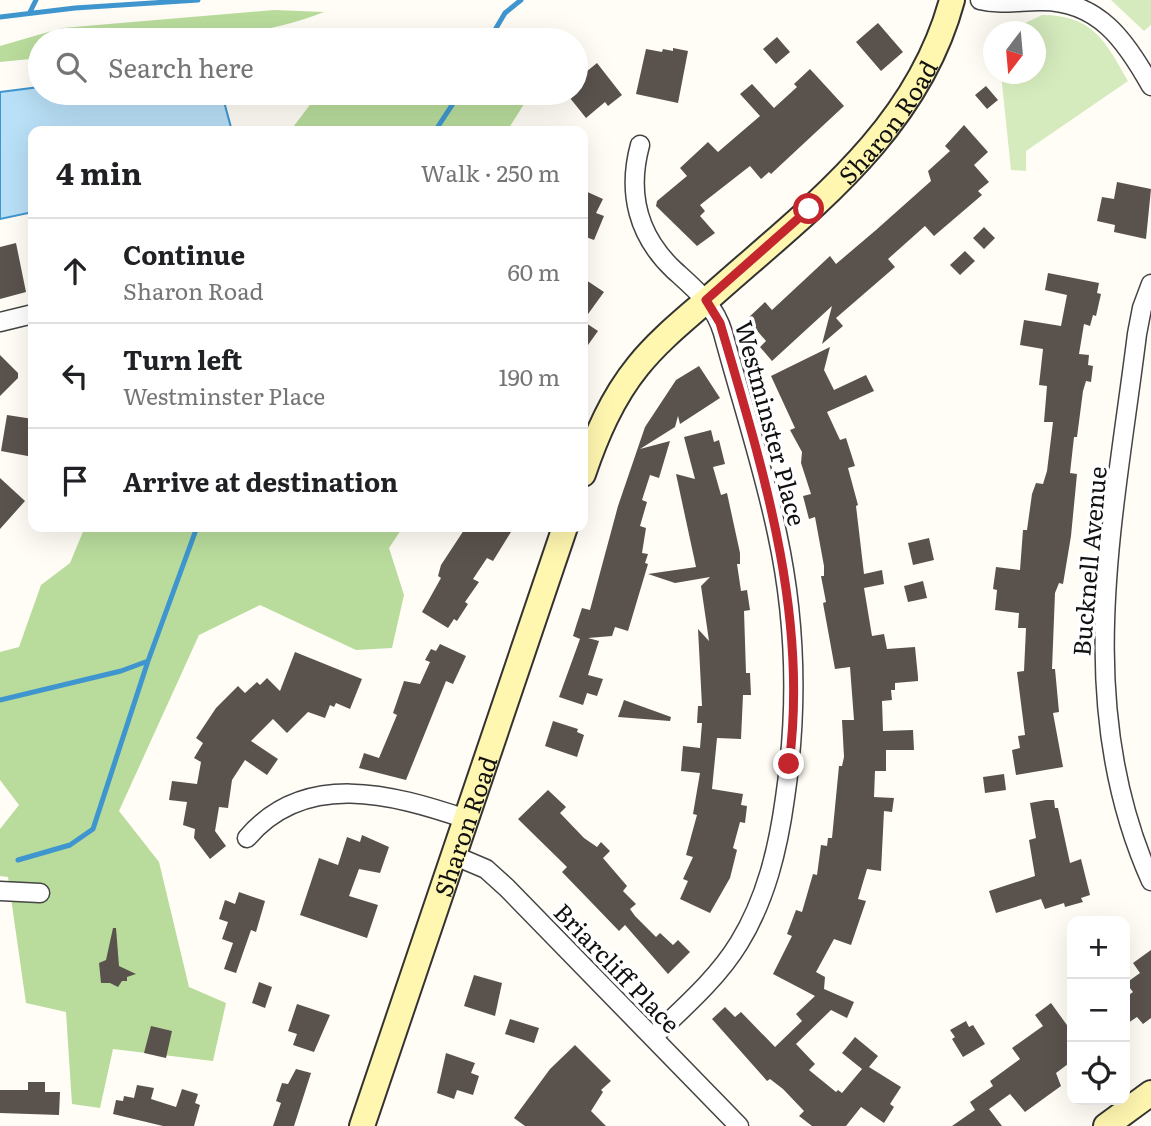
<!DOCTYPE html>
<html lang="en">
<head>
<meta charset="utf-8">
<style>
	body { margin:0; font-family:Literata,serif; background:#f6f6f6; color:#202124 }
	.controls { position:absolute; right:21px; bottom:21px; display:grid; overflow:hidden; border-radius:14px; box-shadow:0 7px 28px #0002 }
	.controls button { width:63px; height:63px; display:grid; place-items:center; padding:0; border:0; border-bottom:2px solid #e0e0e0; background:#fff; color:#202124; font:35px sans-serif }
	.compass { position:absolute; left:983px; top:21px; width:63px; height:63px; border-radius:50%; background:#fff; box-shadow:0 7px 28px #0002; rotate:196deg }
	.stop { position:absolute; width:21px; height:21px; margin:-16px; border:5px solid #c4262e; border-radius:50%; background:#fff }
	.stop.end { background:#c4262e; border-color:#fff; box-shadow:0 2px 7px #0008 }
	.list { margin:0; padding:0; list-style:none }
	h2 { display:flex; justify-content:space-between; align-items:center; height:91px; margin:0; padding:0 28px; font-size:30px }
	h2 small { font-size:23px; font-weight:400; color:#757577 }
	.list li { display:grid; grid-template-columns:46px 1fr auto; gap:21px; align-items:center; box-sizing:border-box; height:105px; padding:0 28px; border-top:2px solid #e0e0e0 }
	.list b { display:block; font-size:26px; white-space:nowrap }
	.list p { margin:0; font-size:23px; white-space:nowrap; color:#757577 }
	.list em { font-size:23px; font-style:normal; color:#757577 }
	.icon { flex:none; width:38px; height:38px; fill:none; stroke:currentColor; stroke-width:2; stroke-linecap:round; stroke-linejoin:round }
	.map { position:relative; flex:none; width:1151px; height:1126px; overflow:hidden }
	.search { position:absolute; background:#fff; box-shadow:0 7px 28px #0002; left:28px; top:28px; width:560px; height:77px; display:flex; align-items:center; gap:18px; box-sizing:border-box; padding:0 24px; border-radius:38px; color:#757577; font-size:26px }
	.panel { position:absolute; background:#fff; box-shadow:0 7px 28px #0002; left:28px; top:126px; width:560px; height:406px; border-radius:14px }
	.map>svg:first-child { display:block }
	.green { fill:#d5ebbd }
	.forest { fill:#b9dc9c }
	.water { fill:#b9e0f7; stroke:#3f96cf; stroke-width:2 }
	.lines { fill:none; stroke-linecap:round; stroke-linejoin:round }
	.stream { stroke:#3f96cf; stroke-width:5 }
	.building { fill:#5a524d }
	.street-casing { stroke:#444; stroke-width:21 }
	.secondary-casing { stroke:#333; stroke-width:28 }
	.street { stroke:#fff; stroke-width:18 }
	.secondary { stroke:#fff6b0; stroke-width:24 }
	.route { stroke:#c4262e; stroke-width:9 }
	.labels { text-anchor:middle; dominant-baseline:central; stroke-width:7; stroke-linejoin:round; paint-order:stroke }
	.street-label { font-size:24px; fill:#111; stroke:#fff }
</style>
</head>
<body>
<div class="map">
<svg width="1151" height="1126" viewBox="0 0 1151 1126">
	<rect width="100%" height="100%" fill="#fffdf5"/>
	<path class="green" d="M 1111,0 L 1151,0 L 1151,25 L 1144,31 Z
		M 1042,15 C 1093,15 1105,41 1128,81 L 1026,151 L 1026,171 L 1011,170 L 1001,74 L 1036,74 L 1036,32 L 1009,31 Z"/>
	<path class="forest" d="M 274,10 L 324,12 C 234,47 136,40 40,40 L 40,58 L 0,62 L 0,46 L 62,28 Z
		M 319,93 L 531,93 L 507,131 L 290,131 Z
		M 85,527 L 403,527 L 389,548 L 404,595 L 392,648 L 356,650 L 260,605 L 199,635 L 119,811 L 159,862 L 189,987 L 226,1003 L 213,1061 L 113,1049 L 100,1108 L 72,1104 L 66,1012 L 26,1003 L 8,877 L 0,876 L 0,829 L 19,805 L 0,780 L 0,652 L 19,647 L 41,585 L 70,563 Z"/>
	<path class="water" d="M 40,87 L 40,93 L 214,93 L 223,98 L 232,131 L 33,131 L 33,212 L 0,219 L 0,92 Z"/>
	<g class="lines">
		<path class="stream" d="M 30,12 L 36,0
			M 0,17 L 75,8 L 198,0
			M 489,40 L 505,13 L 521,0
			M 435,131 L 460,93
			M 0,700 L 121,671 L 148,661
			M 18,860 L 70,845 L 93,829 L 148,661 L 197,527"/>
	</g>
	<path class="building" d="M 878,23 L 903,52 L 881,71 L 856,42 Z
		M 777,37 L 790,52 L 776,64 L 763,49 Z
		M 673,48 L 688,51 L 678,103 L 636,94 L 646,49 L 662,52 L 663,49 L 673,51 Z
		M 576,59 L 586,72 L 597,63 L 622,95 L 608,106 L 605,102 L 586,118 L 566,93 L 576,93 Z
		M 810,69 L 844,106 L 771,174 L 769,172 L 761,179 L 750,166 L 700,205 L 705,211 L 700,216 L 715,233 L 697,246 L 656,206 L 657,201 L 687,176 L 680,168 L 708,142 L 718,152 L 760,116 L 740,94 L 752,84 L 774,108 L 797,87 L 794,84 Z
		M 986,86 L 998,100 L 987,109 L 975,95 Z
		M 964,125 L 988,152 L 974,165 L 989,182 L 978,191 L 982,195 L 934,236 L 925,226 L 888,259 L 895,267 L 836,318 L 843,326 L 822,344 L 832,306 L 772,361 L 760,347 L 766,341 L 747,319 L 765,302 L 772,310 L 830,256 L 836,264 L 876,230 L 931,181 L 928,171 L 950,151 L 945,146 Z
		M 1117,182 L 1151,189 L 1146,239 L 1114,232 L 1115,225 L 1097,221 L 1102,197 L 1114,199 Z
		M 583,190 L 603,199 L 596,213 L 604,216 L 594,240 L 586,237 L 583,243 Z
		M 984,227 L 995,238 L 984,249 L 973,238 Z
		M 16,243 L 26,292 L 0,299 L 0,247 Z
		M 965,251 L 975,261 L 960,275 L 950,265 Z
		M 1048,273 L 1099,283 L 1097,293 L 1101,294 L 1096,316 L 1093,315 L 1090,326 L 1084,324 L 1079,354 L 1089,355 L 1088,365 L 1093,366 L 1091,382 L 1086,381 L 1083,391 L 1077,437 L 1074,437 L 1070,473 L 1077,474 L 1071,536 L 1063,584 L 1059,583 L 1055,593 L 1052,669 L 1055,669 L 1059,712 L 1053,713 L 1063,767 L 1016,775 L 1012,750 L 1020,748 L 1018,736 L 1025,735 L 1017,672 L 1024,671 L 1026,628 L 1018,628 L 1019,613 L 995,610 L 997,590 L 993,589 L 996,567 L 1020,570 L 1023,530 L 1027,530 L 1032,494 L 1036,483 L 1043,484 L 1047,471 L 1053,422 L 1044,422 L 1047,386 L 1039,385 L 1043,349 L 1020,345 L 1024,320 L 1061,326 L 1067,295 L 1045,290 Z
		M 583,278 L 604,292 L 583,321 L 598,331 L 583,352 Z
		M 830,347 L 824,370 L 834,390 L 866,375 L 874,391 L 827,412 L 840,440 L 846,438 L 855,466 L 848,468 L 858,505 L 856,506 L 864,574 L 882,570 L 884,584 L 864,588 L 872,636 L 884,634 L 887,649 L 915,647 L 918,677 L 918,681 L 895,683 L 895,690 L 891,690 L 892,700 L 882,701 L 883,731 L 913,730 L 914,750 L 886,750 L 886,771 L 875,771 L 874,797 L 894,798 L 892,812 L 884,811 L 881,871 L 867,869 L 858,899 L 866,901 L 851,945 L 834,939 L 816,972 L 825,977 L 824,989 L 854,1002 L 847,1018 L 831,1010 L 796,1044 L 815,1064 L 809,1070 L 836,1092 L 838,1090 L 842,1093 L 862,1069 L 842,1053 L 855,1037 L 878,1056 L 869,1067 L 901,1087 L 890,1104 L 894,1107 L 884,1123 L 861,1107 L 846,1126 L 812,1126 L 799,1116 L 804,1111 L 783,1089 L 770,1079 L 767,1081 L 712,1019 L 725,1007 L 735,1017 L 741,1012 L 775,1047 L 802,1021 L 796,1014 L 815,996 L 773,974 L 792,936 L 787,934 L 796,910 L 802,912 L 813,874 L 817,875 L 821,845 L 827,846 L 828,838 L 832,838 L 839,766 L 842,766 L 844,757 L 842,720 L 854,720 L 850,667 L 835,669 L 823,603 L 826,602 L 821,576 L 824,576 L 824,566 L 815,517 L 809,519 L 803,496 L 811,494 L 801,463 L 802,452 L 790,430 L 795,428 L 771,376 Z
		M 0,355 L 18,373 L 18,378 L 0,396 Z
		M 699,366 L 720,398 L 680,424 L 678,416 L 675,427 L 640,449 L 670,441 L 659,478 L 650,475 L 642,500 L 647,502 L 640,526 L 646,528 L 642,553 L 648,554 L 645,563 L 648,564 L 628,631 L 615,627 L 612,636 L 588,638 L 599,641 L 588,675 L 603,679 L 597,696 L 587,693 L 583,705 L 559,697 L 580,639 L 573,636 L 577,623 L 582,608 L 590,610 L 618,506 L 645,427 L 676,380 Z
		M 7,415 L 33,419 L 33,457 L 1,451 Z
		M 711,430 L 714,442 L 719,440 L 725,464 L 713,467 L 721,495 L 727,493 L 740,553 L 740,564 L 737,564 L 741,591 L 747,590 L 750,610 L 744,611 L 746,673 L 750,673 L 751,695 L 743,695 L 741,739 L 717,738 L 712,789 L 743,794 L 741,805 L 747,806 L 745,823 L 740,822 L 733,848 L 737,850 L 730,878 L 710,913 L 680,899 L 688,881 L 683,879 L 693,857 L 686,855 L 697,815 L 693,814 L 700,773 L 681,771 L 683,746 L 700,748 L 702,723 L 697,723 L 698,706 L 702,706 L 698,629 L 709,641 L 701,586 L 710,577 L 675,583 L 648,574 L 696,567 L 676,474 L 695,479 L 684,437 Z
		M 0,478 L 25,501 L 0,529 Z
		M 466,527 L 503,527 L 511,532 L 493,561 L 487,558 L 473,579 L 479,582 L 465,602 L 468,604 L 457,621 L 454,619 L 448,628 L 422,612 L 441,578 L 438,576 L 441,565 Z
		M 929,538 L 934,560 L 913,565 L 908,543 Z
		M 923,581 L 927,598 L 908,602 L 904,586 Z
		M 440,644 L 466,656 L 453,684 L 446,681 L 406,780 L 359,768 L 364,753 L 379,758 L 397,715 L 393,713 L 404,681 L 420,684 L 430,662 L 425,660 L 431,649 L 436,651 Z
		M 295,652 L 362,679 L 350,709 L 336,703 L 334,707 L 330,705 L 325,718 L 308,712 L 287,733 L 273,719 L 251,741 L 278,759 L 267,775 L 245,760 L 232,780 L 228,808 L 219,807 L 215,831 L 226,846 L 210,859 L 194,838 L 195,829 L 183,825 L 187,802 L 169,800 L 172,781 L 197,784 L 201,762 L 194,758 L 203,743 L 196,738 L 216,708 L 238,686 L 245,693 L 257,682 L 260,685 L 267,678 L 280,691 Z
		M 624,700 L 671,717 L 670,721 L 618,717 Z
		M 553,721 L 578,729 L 577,732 L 584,735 L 577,757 L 545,746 Z
		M 1004,774 L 1006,790 L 985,793 L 983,777 Z
		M 548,790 L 566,807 L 560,813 L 584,838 L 597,847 L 601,842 L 610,851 L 603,858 L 627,886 L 623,891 L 636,904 L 630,909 L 635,916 L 656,937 L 660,933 L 673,945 L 678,940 L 690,952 L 668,974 L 625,925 L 619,931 L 592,903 L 562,872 L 567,867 L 518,819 Z
		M 1046,800 L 1054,800 L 1055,808 L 1058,808 L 1070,863 L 1081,859 L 1090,895 L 1081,898 L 1083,902 L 1065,907 L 1064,903 L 1045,909 L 1041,899 L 996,913 L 989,891 L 1035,876 L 1029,840 L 1036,838 L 1030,803 Z
		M 362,835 L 389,847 L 380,873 L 359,869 L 349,896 L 378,905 L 367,938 L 300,915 L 319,858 L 338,865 L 347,837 L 360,842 Z
		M 239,892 L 265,901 L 256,932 L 251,930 L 236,973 L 224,969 L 233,943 L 222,939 L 228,922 L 219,919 L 225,900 L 235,904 Z
		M 113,928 L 116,928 L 119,966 L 136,974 L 127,977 L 127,981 L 122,981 L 118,987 L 110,983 L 101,983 L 99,963 L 106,960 Z
		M 1151,950 L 1151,1018 L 1143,1024 L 1137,1017 L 1125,1025 L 1125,998 L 1133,992 L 1126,983 L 1140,973 L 1133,963 Z
		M 474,975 L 502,983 L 495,1016 L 464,1006 Z
		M 259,982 L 272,987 L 265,1008 L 252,1003 Z
		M 1051,1003 L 1072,1032 L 1072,1061 L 1056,1073 L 1061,1086 L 1025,1112 L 1010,1094 L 989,1109 L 1002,1126 L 952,1126 L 975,1110 L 970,1102 L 993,1086 L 990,1081 L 1020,1059 L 1012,1048 L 1043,1026 L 1035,1015 Z
		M 297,1004 L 330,1015 L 314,1052 L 293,1045 L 297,1034 L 288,1031 Z
		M 510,1019 L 539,1028 L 534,1043 L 505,1034 Z
		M 966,1021 L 969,1027 L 973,1025 L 985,1044 L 963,1057 L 952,1039 L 955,1037 L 950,1030 Z
		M 151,1026 L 172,1031 L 166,1058 L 144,1053 Z
		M 575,1045 L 611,1081 L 601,1090 L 603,1092 L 591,1111 L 606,1126 L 525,1126 L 514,1118 L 550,1069 Z
		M 446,1053 L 475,1063 L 471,1073 L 479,1076 L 473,1095 L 457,1090 L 454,1099 L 437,1093 Z
		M 296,1069 L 311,1073 L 294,1126 L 273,1126 L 281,1103 L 276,1101 L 282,1083 L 288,1084 Z
		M 28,1082 L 45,1082 L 45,1092 L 60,1092 L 59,1115 L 0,1113 L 0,1090 L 28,1090 Z
		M 137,1085 L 154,1088 L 151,1099 L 176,1107 L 182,1089 L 198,1094 L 195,1103 L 200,1105 L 194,1126 L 163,1126 L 113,1114 L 116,1100 L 123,1101 L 124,1096 L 134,1098 Z"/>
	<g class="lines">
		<defs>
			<path id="street" d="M 980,0 C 1000,5 1020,1 1040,1 C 1098,0 1126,41 1151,86
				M 640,145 C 627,193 638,236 674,270 C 695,289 715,305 723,333 C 741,400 763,466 777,533 C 796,620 798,710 785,798 C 778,849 766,899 739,943 C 717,979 683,1008 653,1037
				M 1151,284 L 1142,308 L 1137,334 C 1114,520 1071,703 1151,881
				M 0,322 L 33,314
				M 247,838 C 305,770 392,794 466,819
				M 453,855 L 486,869 L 507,888 L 739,1126
				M 0,891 L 40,893"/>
			<g id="secondary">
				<path id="s1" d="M 583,474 C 596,436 612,398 638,366 C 658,341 683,321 707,300 C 805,212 916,134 952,0"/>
				<path id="s2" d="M 362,1126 L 565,527"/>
				<path d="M 1106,1126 L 1151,1093"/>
			</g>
		</defs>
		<use href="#street" class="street-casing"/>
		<use href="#secondary" class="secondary-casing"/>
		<use href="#street" class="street"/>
		<use href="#secondary" class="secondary"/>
	</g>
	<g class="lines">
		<path class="route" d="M 789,764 C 809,613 762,466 720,323 L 706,300 L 809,209"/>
	</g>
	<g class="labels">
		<g class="street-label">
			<text stroke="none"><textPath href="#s1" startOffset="472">Sharon Road</textPath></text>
			<text transform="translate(772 423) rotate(75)">Westminster Place</text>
			<text transform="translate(1088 561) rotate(-85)">Bucknell Avenue</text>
			<text stroke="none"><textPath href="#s2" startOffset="317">Sharon Road</textPath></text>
			<text transform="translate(618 967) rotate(46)">Briarcliff Place</text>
		</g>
	</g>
</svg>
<div class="controls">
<button>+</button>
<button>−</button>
<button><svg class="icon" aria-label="locate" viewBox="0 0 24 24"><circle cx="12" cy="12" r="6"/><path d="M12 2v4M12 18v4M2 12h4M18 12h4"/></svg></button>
</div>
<svg class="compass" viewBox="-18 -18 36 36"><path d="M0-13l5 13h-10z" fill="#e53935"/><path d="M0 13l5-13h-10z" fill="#757577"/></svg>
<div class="stop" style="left:809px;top:209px"></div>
<div class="stop end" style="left:789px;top:764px"></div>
<div class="search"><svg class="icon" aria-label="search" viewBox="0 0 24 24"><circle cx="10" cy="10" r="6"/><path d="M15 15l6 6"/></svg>Search here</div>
<section class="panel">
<h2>4 min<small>Walk · 250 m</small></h2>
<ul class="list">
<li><svg class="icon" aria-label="ahead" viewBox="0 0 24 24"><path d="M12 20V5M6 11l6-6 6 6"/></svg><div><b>Continue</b><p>Sharon Road</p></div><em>60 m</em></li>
<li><svg class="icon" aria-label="left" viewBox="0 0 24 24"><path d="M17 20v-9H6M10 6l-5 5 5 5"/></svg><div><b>Turn left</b><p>Westminster Place</p></div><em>190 m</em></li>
<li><svg class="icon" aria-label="arrive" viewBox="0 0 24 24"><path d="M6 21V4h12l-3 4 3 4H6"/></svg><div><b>Arrive at destination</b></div></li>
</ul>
</section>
</div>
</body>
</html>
